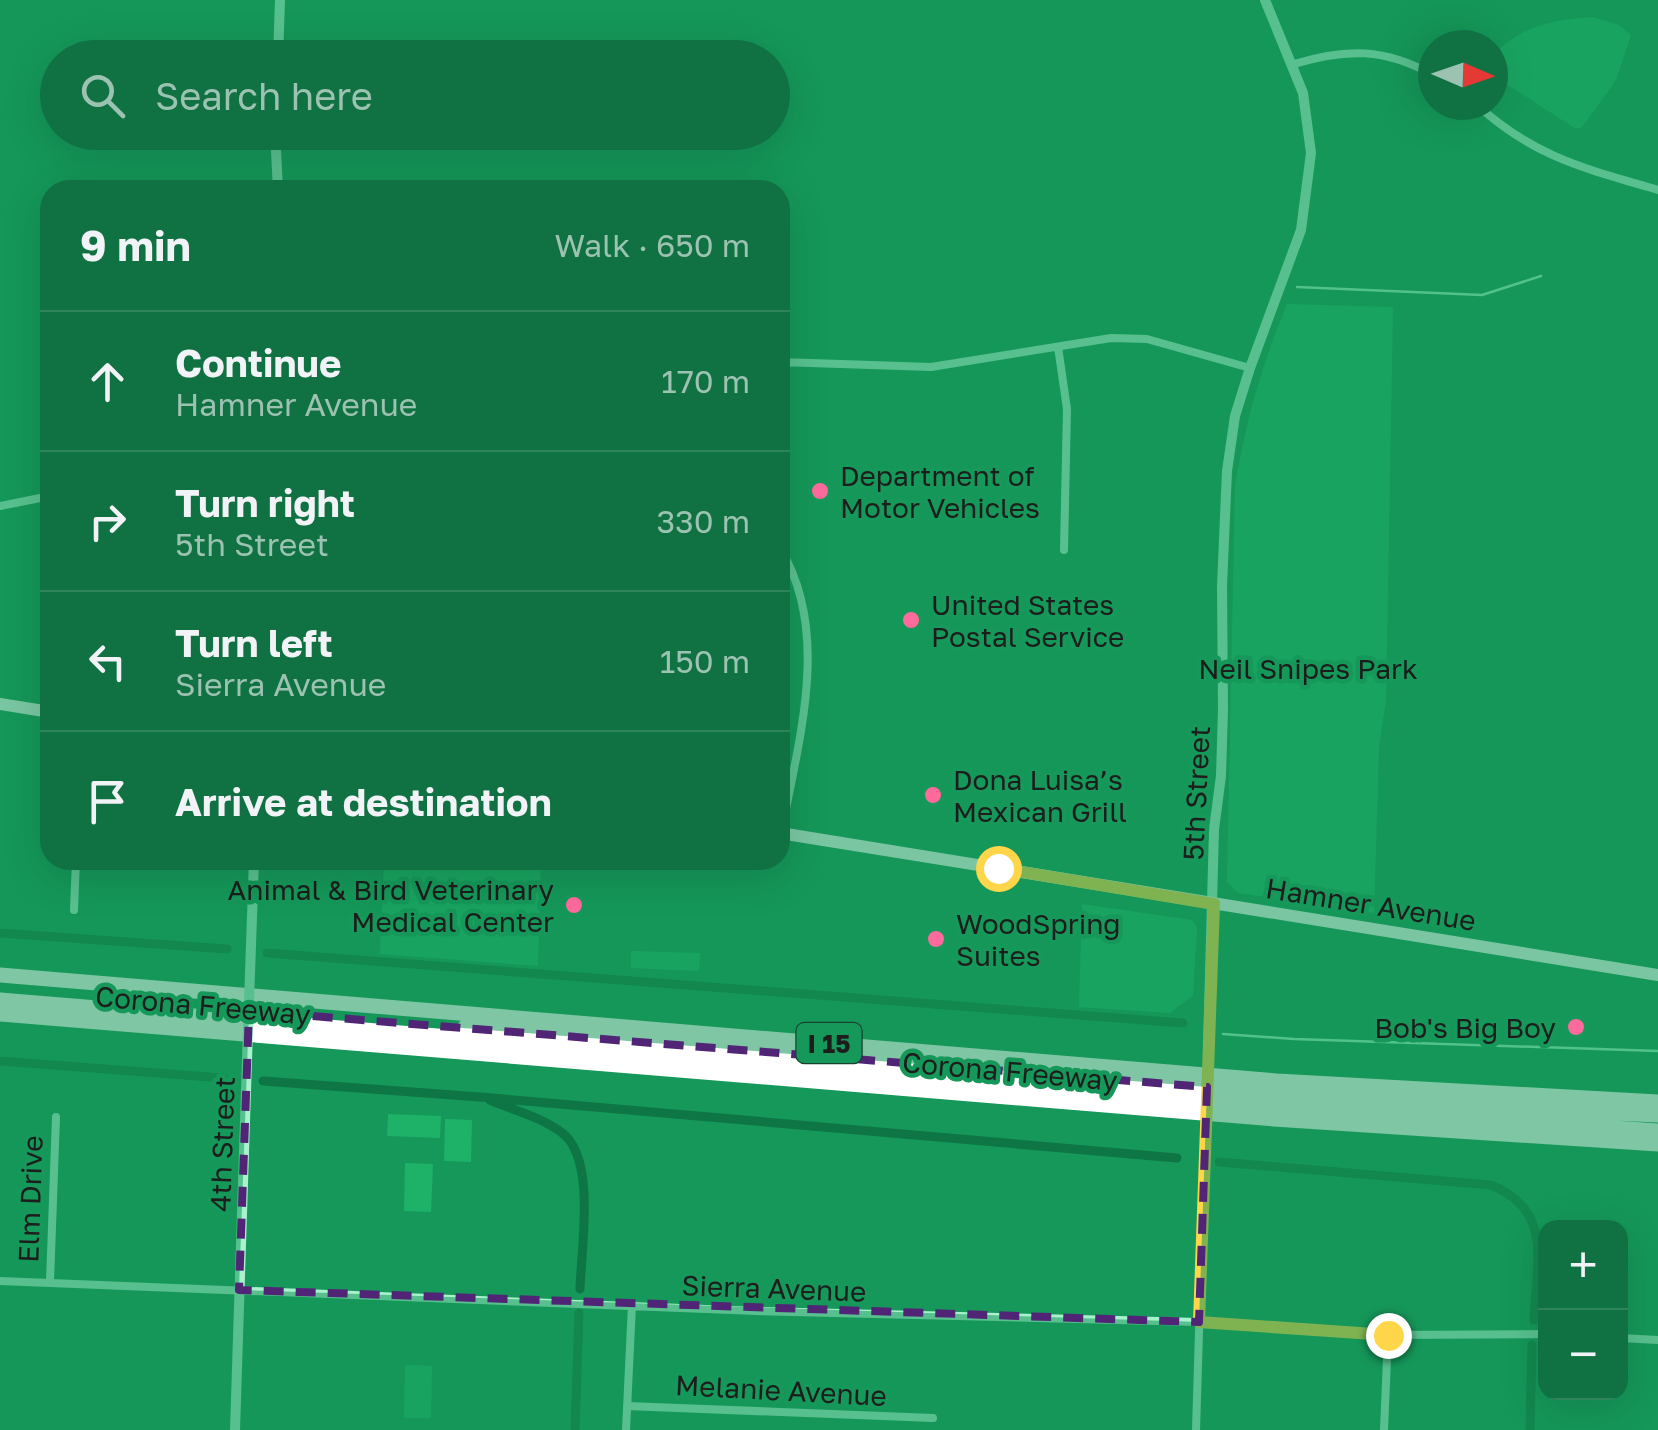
<!DOCTYPE html>
<html lang="en">
<head>
<meta charset="utf-8">
<style>
	body { margin:0; font-family:"Golos Text",sans-serif; background:#19774a; color:#f1f3f6 }
	.controls { position:absolute; right:30px; bottom:30px; display:grid; overflow:hidden; border-radius:20px; box-shadow:0 10px 40px #0002 }
	.controls button { width:90px; height:90px; display:grid; place-items:center; padding:0; border:0; border-bottom:2px solid #30845c; background:#107243; color:#f1f3f6; font:50px sans-serif }
	.compass { position:absolute; left:1418px; top:30px; width:90px; height:90px; border-radius:50%; background:#107243; box-shadow:0 10px 40px #0002; rotate:92deg }
	.stop { position:absolute; width:30px; height:30px; margin:-22px; border:8px solid #ffd54a; border-radius:50%; background:#fff }
	.stop.end { background:#ffd54a; border-color:#fff; box-shadow:0 2px 10px #0008 }
	.list { margin:0; padding:0; list-style:none }
	h2 { display:flex; justify-content:space-between; align-items:center; height:130px; margin:0; padding:0 40px; font-size:42px }
	h2 small { font-size:32px; font-weight:400; color:#9cc2b2 }
	.list li { display:grid; grid-template-columns:65px 1fr auto; gap:30px; align-items:center; box-sizing:border-box; height:140px; padding:0 40px; border-top:2px solid #30845c }
	.list b { display:block; font-size:38px; white-space:nowrap }
	.list p { margin:0; font-size:32px; white-space:nowrap; color:#9cc2b2 }
	.list em { font-size:32px; font-style:normal; color:#9cc2b2 }
	.icon { flex:none; width:55px; height:55px; fill:none; stroke:currentColor; stroke-width:2; stroke-linecap:round; stroke-linejoin:round }
	.map { position:relative; flex:none; width:1658px; height:1430px; overflow:hidden }
	.search { position:absolute; background:#107243; box-shadow:0 10px 40px #0002; left:40px; top:40px; width:750px; height:110px; display:flex; align-items:center; gap:25px; box-sizing:border-box; padding:0 35px; border-radius:55px; color:#9cc2b2; font-size:38px }
	.panel { position:absolute; background:#107243; box-shadow:0 10px 40px #0002; left:40px; top:180px; width:750px; height:690px; border-radius:30px }
	.map>svg:first-child { display:block }
	.green { fill:#1eb269 }
	.lines { fill:none; stroke-linecap:round; stroke-linejoin:round }
	.stream { stroke:#9bf5c7; stroke-width:2.5 }
	.canal { stroke:#0e7544; stroke-width:9 }
	.minor { stroke:#a9f2ce; stroke-width:8 }
	.tertiary { stroke:#a9f2ce; stroke-width:10 }
	.primary { stroke:#f4fffa; stroke-width:12 }
	.motorway { stroke:#fff; stroke-width:15 }
	.minor-bridge { stroke:#a9f2ce; stroke-width:8 }
	.tertiary-bridge { stroke:#a9f2ce; stroke-width:10 }
	.route { stroke:#ffd54a; stroke-width:12 }
	.marked { fill:none; stroke:#512576; stroke-width:8; stroke-dasharray:20 12; stroke-linejoin:round }
	.poi-dot { fill:#ff6a9c; stroke:#159859; stroke-width:4 }
	.labels { text-anchor:middle; dominant-baseline:central; stroke-width:9; stroke-linejoin:round; paint-order:stroke }
	.shield { fill:#159859; stroke:#1b422f; stroke-width:2.5 }
	.shield-label { font-size:25px; font-weight:bold; fill:#1d1d1d }
	.poi-label { font-size:28px; fill:#1d1d1d; stroke:#159859; text-anchor:start }
	.park-label { font-size:28px; fill:#1b1d1c; stroke:#159859 }
	.street-label { font-size:28px; fill:#1d1d1d; stroke:#159859 }
</style>
</head>
<body>
<div class="map">
<svg width="1658" height="1430" viewBox="0 0 1658 1430">
	<rect width="100%" height="100%" fill="#159859"/>
	<path class="green" d="M 1593,17 L 1619,25 L 1631,35 L 1616,80 L 1582,127 L 1576,129 L 1493,75 L 1497,52 C 1524,24 1556,20 1593,17 Z
		M 1287,304 L 1393,307 L 1386,699 L 1379,747 L 1374,913 L 1238,893 L 1227,882 L 1235,486 C 1247,417 1261,368 1287,304 Z
		M 384,860 L 541,860 L 538,966 L 380,954 Z
		M 1082,904 L 1192,920 L 1197,928 L 1193,995 L 1170,1013 L 1079,1007 Z
		M 631,951 L 700,953 L 699,971 L 631,968 Z
		M 388,1114 L 441,1116 L 440,1138 L 387,1136 Z
		M 445,1119 L 472,1120 L 471,1162 L 444,1161 Z
		M 405,1163 L 433,1164 L 431,1212 L 404,1211 Z
		M 405,1365 L 432,1366 L 431,1418 L 404,1418 Z"/>
	<g class="lines">
		<path class="stream" d="M 1297,287 L 1482,295 L 1541,276
			M 1223,1034 L 1294,1039 L 1658,1051"/>
		<path class="canal" d="M 0,933 L 227,949
			M 267,953 L 1183,1023
			M 0,1061 L 223,1078
			M 263,1081 L 480,1097 L 1177,1158
			M 490,1100 C 513,1110 541,1117 561,1132 C 597,1157 581,1249 580,1289
			M 1219,1162 L 1491,1185 C 1554,1210 1536,1265 1534,1320
			M 575,1430 L 579,1313
			M 1530,1430 L 1532,1345"/>
		<path class="minor" d="M 1294,64 C 1346,48 1385,48 1433,75
			M 1477,105 C 1536,158 1584,168 1658,190
			M 1058,347 L 1067,409 L 1064,550
			M 780,362 L 931,367 L 1111,338 L 1147,339 L 1250,368
			M 780,410 L 787,362
			M 0,506 L 50,496
			M 780,548 C 832,633 798,742 781,834
			M 74,910 L 76,860
			M 0,1281 L 757,1311 L 1199,1322 L 1388,1335 L 1546,1334
			M 50,1282 L 56,1117
			M 1620,1338 L 1658,1340
			M 627,1406 L 933,1418
			M 626,1430 L 632,1305
			M 1196,1430 L 1205,1136
			M 1384,1430 L 1388,1335"/>
		<path class="tertiary" d="M 278,58 L 280,0
			M 275,132 L 278,190
			M 250,973 L 254,860
			M 1208,1048 L 1214,829 L 1221,776 L 1223,709 L 1222,586 L 1227,471 L 1235,416 L 1250,368 L 1301,230 L 1311,153 L 1303,93 L 1265,0
			M 235,1430 L 247,1060"/>
		<path class="primary" d="M 0,704 L 50,712
			M 780,833 L 1658,975"/>
		<path class="motorway" d="M 0,975 L 1277,1081 L 1658,1102
			M 0,1000 L 1252,1103 L 1658,1131
			M 0,1014 L 1274,1119 L 1658,1144
			M 465,1027 C 862,1059 1260,1097 1658,1115"/>
		<path class="minor-bridge" d="M 1205,1136 L 1208,1048"/>
		<path class="tertiary-bridge" d="M 247,1060 L 250,973"/>
	</g>
	<g class="lines">
		<path class="route" d="M 998,868 L 1214,904 L 1199,1322 L 1388,1335"/>
	</g>
	<path d="M0 0H1658V1430H0ZM 249,1011 L 1207,1087 L 1199,1322 L 239,1290 Z" fill="#159859" fill-opacity=".55" fill-rule="evenodd"/>
	<path class="marked" d="M 249,1011 L 1207,1087 L 1199,1322 L 239,1290 Z"/>
	<g class="poi-dot">
		<circle cx="820" cy="491" r="10"/>
		<circle cx="911" cy="620" r="10"/>
		<circle cx="933" cy="795" r="10"/>
		<circle cx="574" cy="905" r="10"/>
		<circle cx="936" cy="939" r="10"/>
		<circle cx="1576" cy="1027" r="10"/>
	</g>
	<g class="labels">
		<rect class="shield" x="796.5" y="1023" width="65" height="40" rx="8"/>
		<g class="shield-label">
			<text x="829" y="1043">I 15</text>
		</g>
		<g class="poi-label">
			<text x="840" y="475">Department of<tspan x="840" dy="32">Motor Vehicles</tspan></text>
			<text x="931" y="604">United States<tspan x="931" dy="32">Postal Service</tspan></text>
			<text x="953" y="779">Dona Luisa’s<tspan x="953" dy="32">Mexican Grill</tspan></text>
			<text x="554" y="889" text-anchor="end">Animal &amp; Bird Veterinary<tspan x="554" dy="32">Medical Center</tspan></text>
			<text x="956" y="923">WoodSpring<tspan x="956" dy="32">Suites</tspan></text>
			<text x="1556" y="1027" text-anchor="end">Bob's Big Boy</text>
		</g>
		<g class="park-label">
			<text x="1308" y="668">Neil Snipes Park</text>
		</g>
		<g class="street-label">
			<text transform="translate(1196 793) rotate(-87)">5th Street</text>
			<text transform="translate(1371 904) rotate(9)">Hamner Avenue</text>
			<text transform="translate(203 1005) rotate(5)">Corona Freeway</text>
			<text transform="translate(1010 1071) rotate(5)">Corona Freeway</text>
			<text transform="translate(222 1144) rotate(-88)">4th Street</text>
			<text transform="translate(30 1199) rotate(-88)">Elm Drive</text>
			<text transform="translate(774 1288) rotate(2)">Sierra Avenue</text>
			<text transform="translate(781 1390) rotate(3)">Melanie Avenue</text>
		</g>
	</g>
</svg>
<div class="controls">
<button>+</button>
<button>−</button>
</div>
<svg class="compass" viewBox="-18 -18 36 36"><path d="M0-13l5 13h-10z" fill="#e53935"/><path d="M0 13l5-13h-10z" fill="#9cc2b2"/></svg>
<div class="stop" style="left:998px;top:868px"></div>
<div class="stop end" style="left:1388px;top:1335px"></div>
<div class="search"><svg class="icon" aria-label="search" viewBox="0 0 24 24"><circle cx="10" cy="10" r="6"/><path d="M15 15l6 6"/></svg>Search here</div>
<section class="panel">
<h2>9 min<small>Walk · 650 m</small></h2>
<ul class="list">
<li><svg class="icon" aria-label="ahead" viewBox="0 0 24 24"><path d="M12 20V5M6 11l6-6 6 6"/></svg><div><b>Continue</b><p>Hamner Avenue</p></div><em>170 m</em></li>
<li><svg class="icon" aria-label="right" viewBox="0 0 24 24"><path d="M7 20v-9h11M14 6l5 5-5 5"/></svg><div><b>Turn right</b><p>5th Street</p></div><em>330 m</em></li>
<li><svg class="icon" aria-label="left" viewBox="0 0 24 24"><path d="M17 20v-9H6M10 6l-5 5 5 5"/></svg><div><b>Turn left</b><p>Sierra Avenue</p></div><em>150 m</em></li>
<li><svg class="icon" aria-label="arrive" viewBox="0 0 24 24"><path d="M6 21V4h12l-3 4 3 4H6"/></svg><div><b>Arrive at destination</b></div></li>
</ul>
</section>
</div>
</body>
</html>
